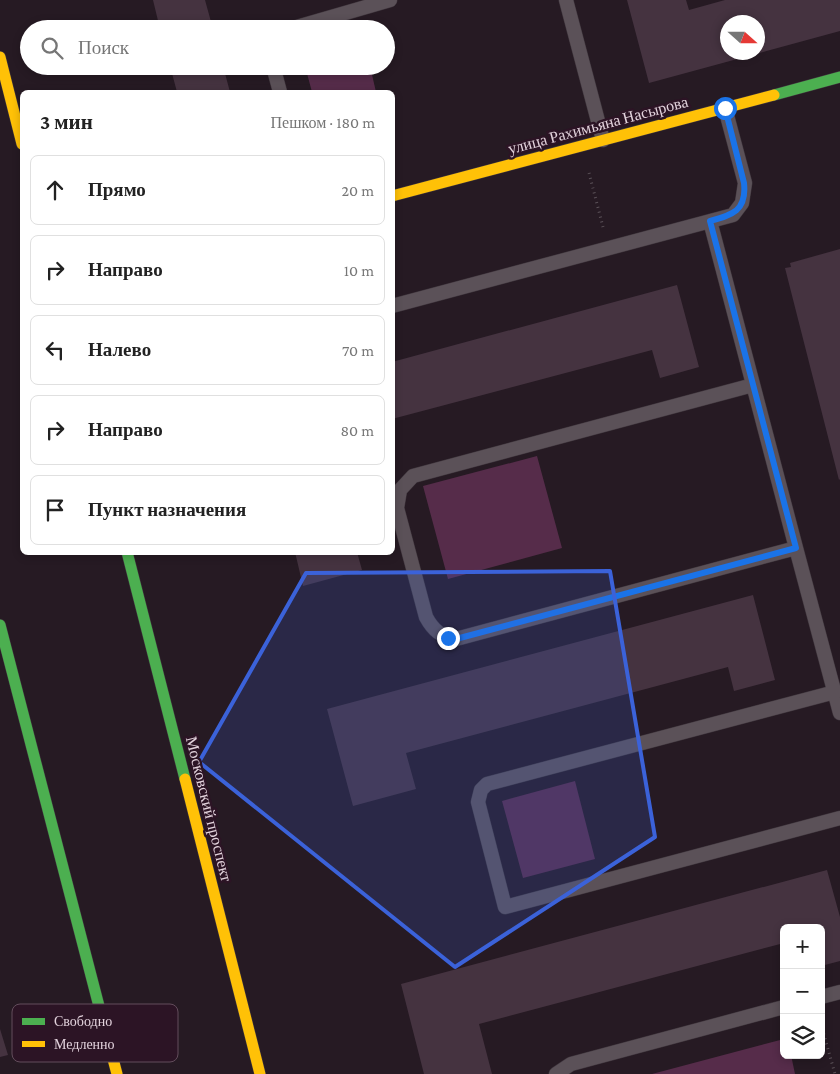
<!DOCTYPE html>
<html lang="ru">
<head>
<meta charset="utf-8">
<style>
	body { margin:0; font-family:"Crimson Pro",serif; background:#f2f2f2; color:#222 }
	.controls { position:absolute; right:15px; bottom:15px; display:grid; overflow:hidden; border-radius:8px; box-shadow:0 2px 8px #0003 }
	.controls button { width:45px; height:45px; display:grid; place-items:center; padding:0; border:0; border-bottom:1px solid #e0e0e0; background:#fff; color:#222; font:25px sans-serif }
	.compass { position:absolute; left:720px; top:15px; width:45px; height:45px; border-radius:50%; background:#fff; box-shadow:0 2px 8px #0003; rotate:111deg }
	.stop { position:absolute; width:15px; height:15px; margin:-11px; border:4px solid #1a73e8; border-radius:50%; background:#fff }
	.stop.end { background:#1a73e8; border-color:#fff; box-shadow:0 1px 5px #0008 }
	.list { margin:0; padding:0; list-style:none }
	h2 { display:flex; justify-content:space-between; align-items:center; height:65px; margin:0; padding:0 20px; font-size:21px }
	h2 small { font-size:16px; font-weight:400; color:#767676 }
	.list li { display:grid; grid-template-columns:32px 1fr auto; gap:15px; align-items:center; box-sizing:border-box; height:70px; margin:0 10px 10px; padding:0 10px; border:1px solid #e0e0e0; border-radius:8px }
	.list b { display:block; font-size:19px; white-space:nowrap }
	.list em { font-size:16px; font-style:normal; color:#767676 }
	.icon { flex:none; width:28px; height:28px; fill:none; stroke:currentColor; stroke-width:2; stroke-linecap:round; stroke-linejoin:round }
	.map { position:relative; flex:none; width:840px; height:1074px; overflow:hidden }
	.search { position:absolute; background:#fff; box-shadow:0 2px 8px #0003; left:20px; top:20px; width:375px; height:55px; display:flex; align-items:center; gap:12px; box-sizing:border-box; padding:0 18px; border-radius:28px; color:#767676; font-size:19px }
	.panel { position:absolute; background:#fff; box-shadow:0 2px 8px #0003; left:20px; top:90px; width:375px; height:465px; border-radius:8px }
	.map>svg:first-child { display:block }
	.green { fill:#562c4a }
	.building { fill:#453340; fill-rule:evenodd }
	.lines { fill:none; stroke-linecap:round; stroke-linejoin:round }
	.lane-casing { stroke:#40373e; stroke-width:15 }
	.fast-casing { stroke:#40373e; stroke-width:12 }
	.slow-casing { stroke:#40373e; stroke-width:12 }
	.path { stroke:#5b5158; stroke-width:3; stroke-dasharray:1 4; stroke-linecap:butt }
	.lane { stroke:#5b5158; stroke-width:14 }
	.fast { stroke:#4caf50; stroke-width:11 }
	.slow { stroke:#ffc107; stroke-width:11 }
	.route { stroke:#1a73e8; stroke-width:6 }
	.marked { fill:#3b62d9; fill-opacity:0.2; stroke:#3b62d9; stroke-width:4; stroke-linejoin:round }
	.labels { text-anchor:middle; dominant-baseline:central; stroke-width:5; stroke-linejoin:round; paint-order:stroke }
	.street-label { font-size:16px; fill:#e2d2dc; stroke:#2c1425 }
	.key { fill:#2c1425; stroke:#634d5c; stroke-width:1 }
	.key-label { font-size:14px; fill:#e2d2dc }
</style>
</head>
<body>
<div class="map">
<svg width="840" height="1074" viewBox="0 0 840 1074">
	<rect width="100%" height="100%" fill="#261a23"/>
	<path class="green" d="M 305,66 L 370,66 L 376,92 L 312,92 Z
		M 537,456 L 562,548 L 448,579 L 423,486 Z
		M 575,781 L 595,859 L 523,878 L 502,801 Z
		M 784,1039 L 784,1055 L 791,1055 L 795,1074 L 652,1074 Z"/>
	<path class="building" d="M 153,0 L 205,0 L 213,29 L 160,29 Z
		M 627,0 L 686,0 L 689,10 L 725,0 L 840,0 L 840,31 L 649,83 ZM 728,22 L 758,22 L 758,52 L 728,52 Z
		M 170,66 L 223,66 L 230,92 L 177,92 Z
		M 840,249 L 840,479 L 839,480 L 785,268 L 791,267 L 790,263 Z
		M 677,285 L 699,367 L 660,378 L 652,350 L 392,419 L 392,362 Z
		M 295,552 L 357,552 L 362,570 L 303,586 Z
		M 753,595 L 775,680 L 734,691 L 728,667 L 406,753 L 416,789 L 353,806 L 327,709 Z
		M 827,870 L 840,917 L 840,961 L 821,966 L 821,928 L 784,928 L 784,943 L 479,1024 L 492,1074 L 424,1074 L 401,984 Z
		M 0,1029 L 8,1055 L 0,1057 Z"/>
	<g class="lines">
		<defs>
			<path id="lane" d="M 566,0 L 603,140
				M 290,29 L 390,0
				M 273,66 L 280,92
				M 710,221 L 796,548 L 456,639 C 441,637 433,630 426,617 L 397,508 L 400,490 L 413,476 L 753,385
				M 392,306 L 733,215 L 742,203 L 745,183 L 725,108
				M 796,548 L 840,713
				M 835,692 L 487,784 L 481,790 L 478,802 L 505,907 L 840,818
				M 821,997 L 840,992
				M 556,1074 L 571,1064 L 784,1007"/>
			<path id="fast" d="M 774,95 L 840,77
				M 127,552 L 185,779
				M 0,625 L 100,1010"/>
			<path id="slow" d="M 0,57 L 22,144
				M 392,196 L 774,95
				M 185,779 L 260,1074
				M 100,1010 L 117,1074"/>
		</defs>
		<use href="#lane" class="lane-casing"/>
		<use href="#fast" class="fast-casing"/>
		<use href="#slow" class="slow-casing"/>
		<path class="path" d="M 589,173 L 603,227
			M 821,1024 L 835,1074"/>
		<use href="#lane" class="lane"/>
		<use href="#fast" class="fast"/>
		<use href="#slow" class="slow"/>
	</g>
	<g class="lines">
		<path class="route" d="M 448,638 L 456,639 L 796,548 L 710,221 C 732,215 747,211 744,183 L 725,108"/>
	</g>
	<path class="marked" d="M 610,571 L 655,837 L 455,967 L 199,762 L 306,573 Z"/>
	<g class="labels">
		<g class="street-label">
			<text transform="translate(598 125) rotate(-15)">улица Рахимьяна Насырова</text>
			<text transform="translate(209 809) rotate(76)">Московский проспект</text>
		</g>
	</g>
	<rect x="12" y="1004" width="166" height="58" rx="8" class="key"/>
	<rect x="22" y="1018" width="23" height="7" fill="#4caf50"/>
	<rect x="22" y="1041" width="23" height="6" fill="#ffc107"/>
	<g class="key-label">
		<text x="54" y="1026">Свободно</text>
		<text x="54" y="1049">Медленно</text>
	</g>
</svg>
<div class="controls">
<button>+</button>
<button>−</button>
<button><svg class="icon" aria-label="layers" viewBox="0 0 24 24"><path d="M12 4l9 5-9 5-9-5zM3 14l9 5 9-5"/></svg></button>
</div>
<svg class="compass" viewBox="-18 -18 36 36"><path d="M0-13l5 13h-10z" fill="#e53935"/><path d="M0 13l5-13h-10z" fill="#767676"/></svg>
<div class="stop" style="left:725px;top:108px"></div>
<div class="stop end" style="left:448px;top:638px"></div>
<div class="search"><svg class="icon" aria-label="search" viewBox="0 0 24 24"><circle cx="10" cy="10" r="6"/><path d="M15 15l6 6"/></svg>Поиск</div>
<section class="panel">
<h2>3 мин<small>Пешком · 180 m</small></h2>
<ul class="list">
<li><svg class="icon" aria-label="ahead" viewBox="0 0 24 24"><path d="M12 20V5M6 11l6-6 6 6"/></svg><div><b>Прямо</b></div><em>20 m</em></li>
<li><svg class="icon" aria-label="right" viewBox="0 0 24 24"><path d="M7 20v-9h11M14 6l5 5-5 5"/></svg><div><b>Направо</b></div><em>10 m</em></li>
<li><svg class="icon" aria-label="left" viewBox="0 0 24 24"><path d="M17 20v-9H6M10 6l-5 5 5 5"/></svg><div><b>Налево</b></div><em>70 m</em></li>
<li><svg class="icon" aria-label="right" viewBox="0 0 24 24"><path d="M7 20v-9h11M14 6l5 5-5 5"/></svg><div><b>Направо</b></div><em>80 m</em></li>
<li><svg class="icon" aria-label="arrive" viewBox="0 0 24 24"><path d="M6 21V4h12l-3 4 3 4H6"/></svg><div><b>Пункт назначения</b></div></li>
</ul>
</section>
</div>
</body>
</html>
